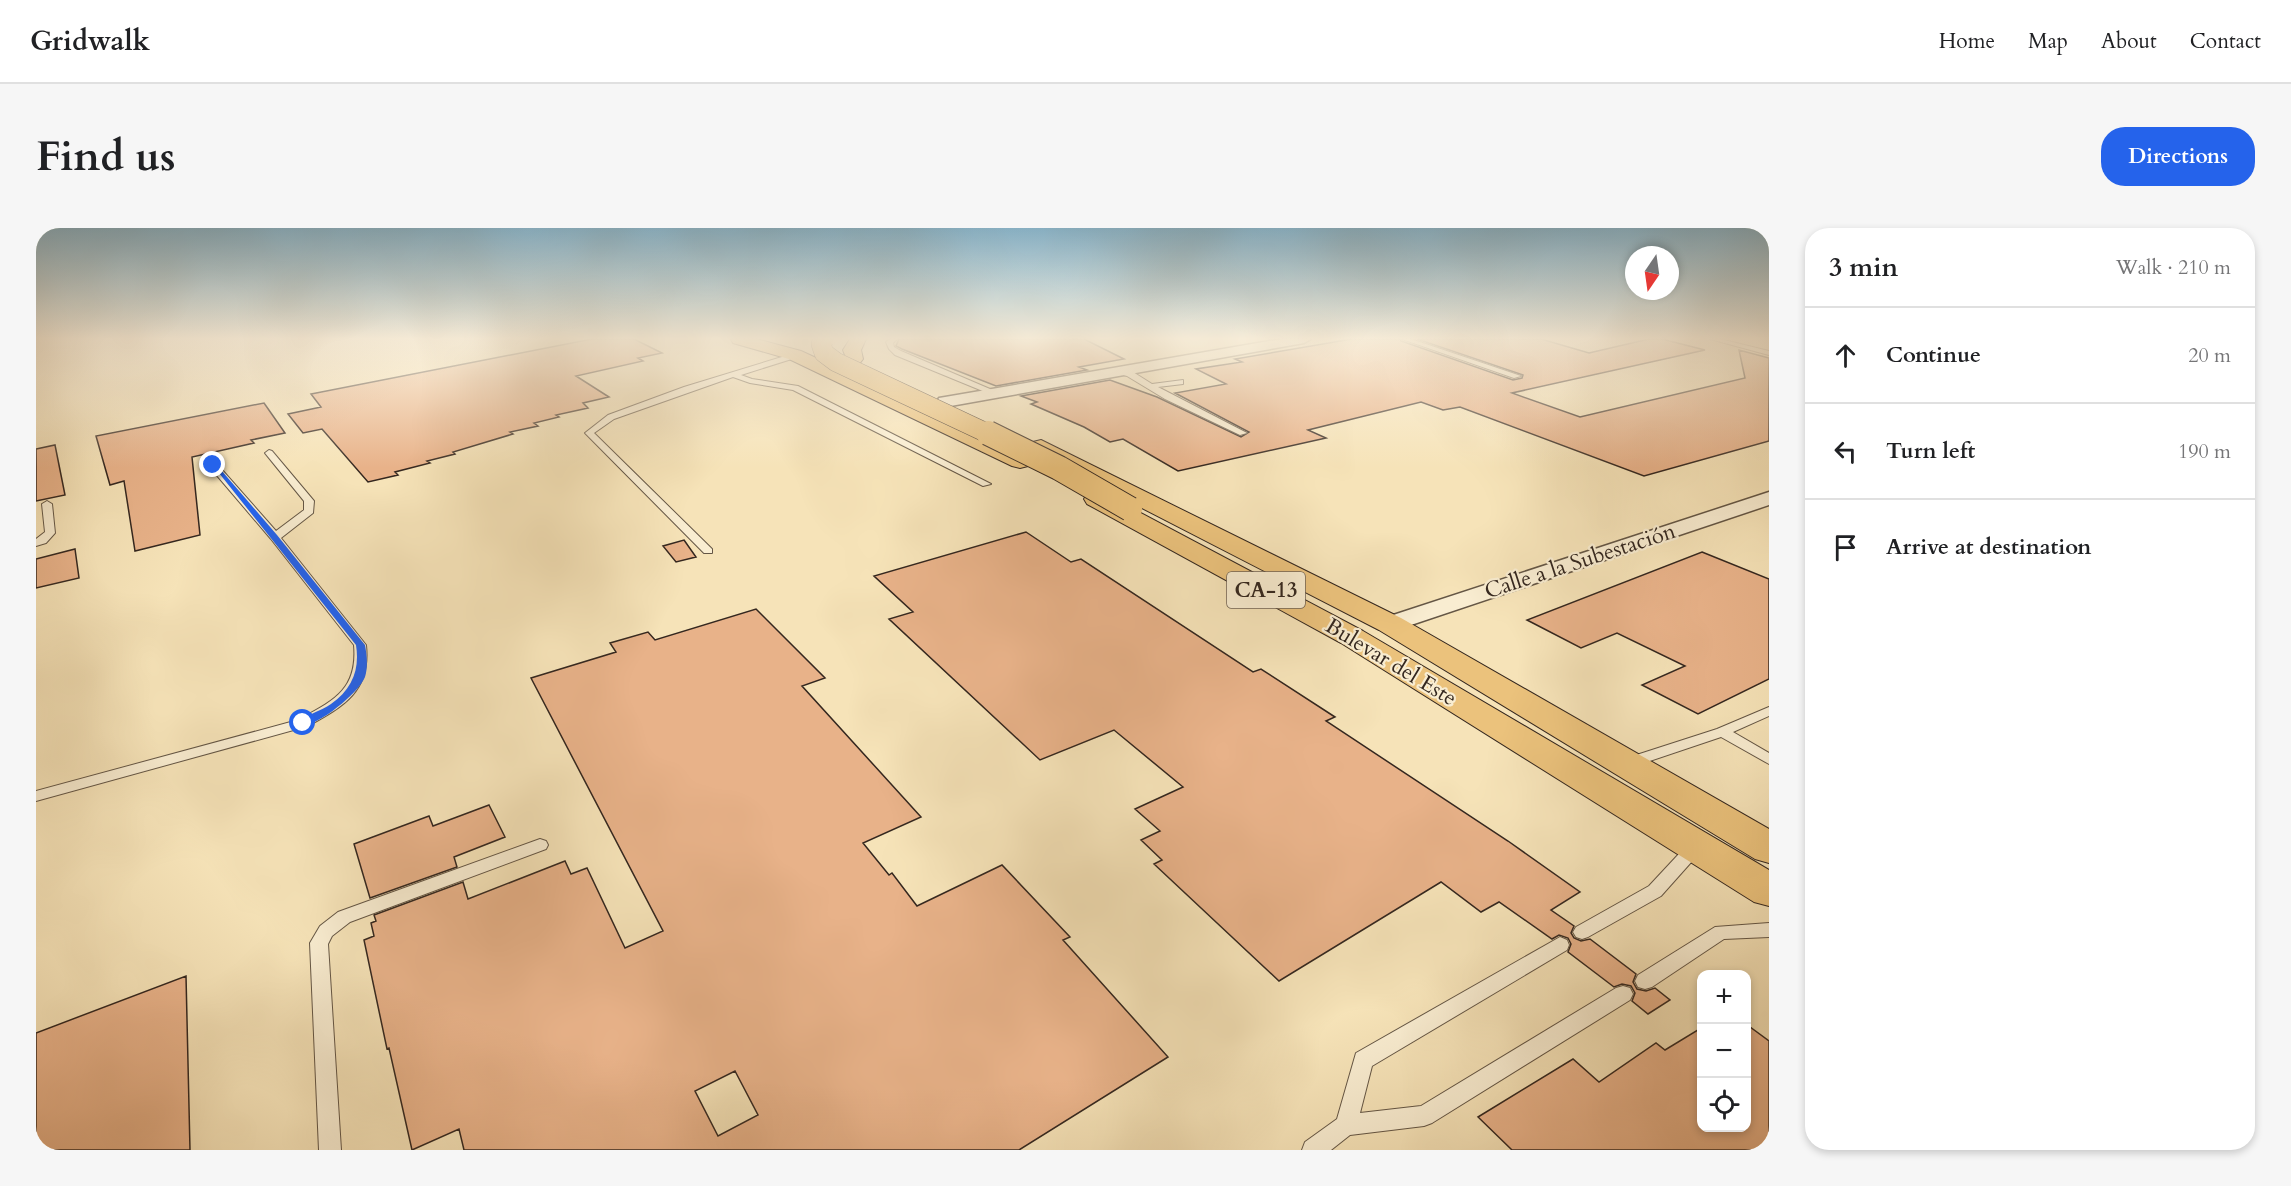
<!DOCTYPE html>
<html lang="en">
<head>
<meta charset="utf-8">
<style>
	body { margin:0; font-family:Cardo,serif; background:#f6f6f6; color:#202124 }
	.controls { position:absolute; right:18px; bottom:18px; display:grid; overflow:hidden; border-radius:12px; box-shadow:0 3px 9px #0003 }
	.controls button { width:54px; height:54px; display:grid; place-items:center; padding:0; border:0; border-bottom:2px solid #e0e0e0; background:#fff; color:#202124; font:30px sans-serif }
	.compass { position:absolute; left:1589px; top:18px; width:54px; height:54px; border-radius:50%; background:#fff; box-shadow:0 3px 9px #0003; rotate:193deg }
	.stop { position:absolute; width:18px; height:18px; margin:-14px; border:4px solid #2563eb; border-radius:50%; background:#fff }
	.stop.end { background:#2563eb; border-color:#fff; box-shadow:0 2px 6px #0008 }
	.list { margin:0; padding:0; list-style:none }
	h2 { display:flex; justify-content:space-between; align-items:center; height:78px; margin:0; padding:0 24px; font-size:26px }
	h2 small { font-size:20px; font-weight:400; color:#757577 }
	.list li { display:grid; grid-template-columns:39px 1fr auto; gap:18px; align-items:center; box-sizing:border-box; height:96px; padding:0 24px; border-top:2px solid #e0e0e0 }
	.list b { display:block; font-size:22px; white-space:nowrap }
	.list em { font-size:20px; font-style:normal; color:#757577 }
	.icon { flex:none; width:33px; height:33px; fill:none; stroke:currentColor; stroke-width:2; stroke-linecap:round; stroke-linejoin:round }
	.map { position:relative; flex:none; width:1733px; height:922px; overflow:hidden; border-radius:24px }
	header { display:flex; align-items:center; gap:36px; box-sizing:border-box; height:84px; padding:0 30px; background:#fff; border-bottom:2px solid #e0e0e0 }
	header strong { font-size:28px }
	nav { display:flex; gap:33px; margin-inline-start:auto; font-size:21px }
	.intro { display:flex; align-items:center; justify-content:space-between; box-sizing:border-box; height:144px; padding:0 36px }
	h1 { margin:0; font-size:42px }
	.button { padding:15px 27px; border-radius:24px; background:#2563eb; color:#fff; font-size:21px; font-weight:700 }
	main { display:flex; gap:36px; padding:0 36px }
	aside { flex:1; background:#fff; border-radius:24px; box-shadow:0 3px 9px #0003 }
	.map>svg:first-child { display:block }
	.building { fill:#e8b289; stroke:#34271f; stroke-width:1.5; fill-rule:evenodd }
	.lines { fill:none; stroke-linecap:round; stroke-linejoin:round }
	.service-casing { stroke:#645645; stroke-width:2 }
	.minor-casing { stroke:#645645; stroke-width:3 }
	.primary-casing { stroke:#34271f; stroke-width:2 }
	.trunk-casing { stroke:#34271f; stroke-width:2 }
	.service { fill:#f9edd1; fill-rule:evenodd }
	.minor { fill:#f9edd1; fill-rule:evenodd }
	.primary { fill:#ebc27c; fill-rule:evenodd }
	.trunk { fill:#ebc27c; fill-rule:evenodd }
	.trunk-bridge-far1-casing { stroke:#34271f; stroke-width:20; stroke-linecap:butt }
	.trunk-bridge-casing { stroke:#34271f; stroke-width:26; stroke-linecap:butt }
	.trunk-bridge-far1 { stroke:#ebc27c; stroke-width:19 }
	.trunk-bridge { stroke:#ebc27c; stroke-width:24 }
	.route { fill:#2563eb }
	.labels { text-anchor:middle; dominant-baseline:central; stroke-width:4.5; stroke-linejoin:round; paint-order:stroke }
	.shield { fill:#f9edd1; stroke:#6f6254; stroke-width:1.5 }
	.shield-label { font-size:21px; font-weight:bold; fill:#34271f }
	.street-label { font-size:22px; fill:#34271f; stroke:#f9edd1 }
</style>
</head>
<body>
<header>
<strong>Gridwalk</strong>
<nav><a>Home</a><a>Map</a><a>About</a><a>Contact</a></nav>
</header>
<div class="intro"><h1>Find us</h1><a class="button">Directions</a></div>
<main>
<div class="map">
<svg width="1733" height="922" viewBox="0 0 1733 922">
	<rect width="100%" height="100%" fill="#f6e3b8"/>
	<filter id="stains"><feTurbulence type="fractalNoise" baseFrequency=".00333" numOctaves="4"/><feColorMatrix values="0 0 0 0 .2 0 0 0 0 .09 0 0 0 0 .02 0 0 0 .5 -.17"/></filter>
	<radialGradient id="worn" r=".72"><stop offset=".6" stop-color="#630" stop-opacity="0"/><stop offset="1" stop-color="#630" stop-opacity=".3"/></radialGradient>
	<path class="building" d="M 556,111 L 598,111 L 626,125 L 602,130 L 607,133 L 540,148 L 573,169 L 547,175 L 552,180 L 520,187 L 523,189 L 498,195 L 502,198 L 474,204 L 477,206 L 417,224 L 419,226 L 391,233 L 394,235 L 359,244 L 362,247 L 332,254 L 286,201 L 267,205 L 252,186 L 285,179 L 275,166 Z
		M 863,111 L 1048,111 L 1088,131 L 1043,139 L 1051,142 L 960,158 L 866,121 L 860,118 Z
		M 1316,111 L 1364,111 L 1365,113 L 1477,152 L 1486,150 L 1487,147 L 1381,111 L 1505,111 L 1553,125 L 1613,111 L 1626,111 L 1669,122 L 1476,165 L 1544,189 L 1709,150 L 1703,122 L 1733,130 L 1733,213 L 1608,248 L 1424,179 L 1407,182 L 1385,174 L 1272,202 L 1290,210 L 1142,243 L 1087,211 L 1074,214 L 1048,199 L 995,176 L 1001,174 L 985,168 L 1074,152 L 1121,169 L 1205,209 L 1213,204 L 1139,165 L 1190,156 L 1160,141 L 1206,134 L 1199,131 Z
		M 228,175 L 249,205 L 215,212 L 218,215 L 156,229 L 164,307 L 99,323 L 88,253 L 74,257 L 60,208 Z
		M 19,217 L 29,267 L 0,273 L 0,221 Z
		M 990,304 L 1035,334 L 1045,331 L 1217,444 L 1225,441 L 1299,489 L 1290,493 L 1472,613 L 1544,664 L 1515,682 L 1538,698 L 1535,705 L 1538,710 L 1545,713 L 1554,711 L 1600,746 L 1597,754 L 1601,761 L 1610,763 L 1619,760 L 1634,772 L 1612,786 L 1596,773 L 1599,765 L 1595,758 L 1586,756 L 1578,759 L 1532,724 L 1535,716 L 1532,710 L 1523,707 L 1516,711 L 1463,674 L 1445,684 L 1405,654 L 1243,753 L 1118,636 L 1126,632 L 1105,612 L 1124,603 L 1099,581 L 1147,559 L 1078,502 L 1004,532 L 853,391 L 877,384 L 838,348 Z
		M 648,312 L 660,329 L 640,334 L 627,318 Z
		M 39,321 L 43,350 L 0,360 L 0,331 Z
		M 1666,324 L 1733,351 L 1733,451 L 1662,486 L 1606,457 L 1649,438 L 1581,405 L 1545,420 L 1491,392 Z
		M 720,381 L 789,450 L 766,458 L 885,589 L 827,615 L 853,647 L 856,645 L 881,678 L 966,637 L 1034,709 L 1027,712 L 1132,829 L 983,922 L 428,922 L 423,901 L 376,922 L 353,820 L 351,821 L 328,712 L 338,708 L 335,695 L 340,693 L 338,687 L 427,654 L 432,671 L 529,633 L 535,646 L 551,640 L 589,720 L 627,703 L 495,450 L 580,424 L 574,415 L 612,404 L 619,412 ZM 699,843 L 722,887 L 682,908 L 659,863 Z
		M 453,577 L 469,609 L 418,629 L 421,639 L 334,670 L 318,616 L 393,588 L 397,598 Z
		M 150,748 L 154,922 L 0,922 L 0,805 Z
		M 1710,796 L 1733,813 L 1733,922 L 1476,922 L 1442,889 L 1537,831 L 1563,854 L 1620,815 L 1629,822 L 1665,800 L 1665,900 L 1710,900 Z"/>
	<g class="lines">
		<defs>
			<path id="service" d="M 854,111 L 861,111 L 857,115 L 858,119 L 865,123 L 961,164 L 954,166 L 859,127 L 853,121 L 850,114 Z
				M 1366,111 L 1375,111 L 1485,148 L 1478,150 Z
				M 1674,111 L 1684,111 L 1733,123 L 1733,127 Z
				M 759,125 L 763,127 L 762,129 L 705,147 L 716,151 L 762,158 L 955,256 L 947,258 L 757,162 L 714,155 L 697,149 L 578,191 L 558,205 L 676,321 L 676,325 L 668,325 L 549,205 L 572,187 L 648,159 Z
				M 1080,141 L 1097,144 L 1116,156 L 1147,152 L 1147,156 L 1122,159 L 1211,205 L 1204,207 L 1129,171 L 1091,148 L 1080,145 Z
				M 233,222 L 236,223 L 278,273 L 277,285 L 245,310 L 330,417 C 335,463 308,478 272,498 L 0,573 L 0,563 L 262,492 C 297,473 322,462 318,417 L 235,311 L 172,237 L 180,235 L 240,303 L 268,282 L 268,273 L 229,225 Z
				M 11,273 L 16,276 L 19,305 L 10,315 L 0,318 L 0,311 L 9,304 L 6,276 Z
				M 1733,479 L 1733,488 L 1697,504 L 1733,525 L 1733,536 L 1685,509 L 1593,540 L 1588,539 L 1586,535 L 1588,531 L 1681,501 Z
				M 504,611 L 510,613 L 512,617 L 510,621 L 314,694 L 296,708 L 292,716 L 305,922 L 283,922 L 274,715 L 284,698 L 302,684 Z
				M 1660,612 L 1666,614 L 1668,618 L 1666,622 L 1625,668 L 1552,709 L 1546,711 L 1540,709 L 1537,704 L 1540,699 L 1613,658 L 1654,614 Z
				M 1733,695 L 1733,709 L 1688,711 L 1616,759 L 1609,761 L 1602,759 L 1599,753 L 1602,747 L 1679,699 Z
				M 1524,709 L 1531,712 L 1533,717 L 1531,722 L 1336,838 L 1324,885 L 1385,878 L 1580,760 L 1587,758 L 1594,760 L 1597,766 L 1594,772 L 1396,895 L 1388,898 L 1314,907 L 1295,922 L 1266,922 L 1269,914 L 1301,891 L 1320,825 Z"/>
			<path id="minor" d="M 1245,111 L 1275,111 L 1268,115 L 909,179 L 903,178 L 901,174 L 903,170 L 909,169 Z
				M 1733,264 L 1733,277 L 1363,401 L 1354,404 L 1345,401 L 1341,396 L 1345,391 Z"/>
			<path id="primary" d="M 814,111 L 830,111 L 825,122 L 827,131 L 824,135 L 812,135 L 807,122 Z"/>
			<path id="trunk" d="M 695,111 L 720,111 L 765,123 L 992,228 L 995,233 L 992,238 L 984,240 L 976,238 L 753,131 L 697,115 Z
				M 1005,212 L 1365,390 L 1733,601 L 1733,635 L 1719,631 L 1343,402 L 997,224 L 994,219 L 997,214 Z
				M 1060,264 L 1069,266 L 1327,403 L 1733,642 L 1733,678 L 1718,674 L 1305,415 L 1051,276 L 1048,271 L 1051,266 Z"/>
		</defs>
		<use href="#service" class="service-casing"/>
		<use href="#minor" class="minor-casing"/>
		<use href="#primary" class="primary-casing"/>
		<use href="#trunk" class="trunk-casing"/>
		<use href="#service" class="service"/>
		<use href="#minor" class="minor"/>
		<use href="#primary" class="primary"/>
		<use href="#trunk" class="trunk"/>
		<defs>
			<path id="trunk-bridge-far1" d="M 788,111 L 785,116 L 788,125 L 800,134 L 955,207"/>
			<path id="trunk-bridge" d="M 952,205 L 1023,240 L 1094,281"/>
		</defs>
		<use href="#trunk-bridge-far1" class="trunk-bridge-far1-casing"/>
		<use href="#trunk-bridge" class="trunk-bridge-casing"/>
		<use href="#trunk-bridge-far1" class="trunk-bridge-far1"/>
		<use href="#trunk-bridge" class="trunk-bridge"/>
	</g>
	<linearGradient id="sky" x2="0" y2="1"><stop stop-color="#8ab8d0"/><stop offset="0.46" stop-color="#fbf2df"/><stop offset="1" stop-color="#fbf2df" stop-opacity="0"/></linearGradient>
	<rect width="1733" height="240" fill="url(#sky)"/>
	<path class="route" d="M 175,235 L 179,235 L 241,307 L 329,417 C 331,428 332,439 329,449 C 323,465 280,500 263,498 L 262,495 C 271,486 285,483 295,476 C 316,461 324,442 320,417 Z"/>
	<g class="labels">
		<rect class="shield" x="1191" y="344" width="78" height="36" rx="4.5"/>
		<g class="shield-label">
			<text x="1230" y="362">CA-13</text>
		</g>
		<g class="street-label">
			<text transform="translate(1544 333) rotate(-18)">Calle a la Subestación</text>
			<text transform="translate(1355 434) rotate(31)">Bulevar del Este</text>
		</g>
	</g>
	<rect width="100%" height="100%" filter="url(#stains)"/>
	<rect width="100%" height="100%" fill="url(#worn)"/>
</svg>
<div class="controls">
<button>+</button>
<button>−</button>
<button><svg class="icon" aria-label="locate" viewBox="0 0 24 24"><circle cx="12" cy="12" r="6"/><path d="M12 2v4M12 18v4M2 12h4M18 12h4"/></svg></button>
</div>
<svg class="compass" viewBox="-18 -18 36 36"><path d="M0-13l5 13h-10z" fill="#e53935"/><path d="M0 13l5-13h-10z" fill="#757577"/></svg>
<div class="stop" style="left:267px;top:495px"></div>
<div class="stop end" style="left:177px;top:237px"></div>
</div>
<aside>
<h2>3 min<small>Walk · 210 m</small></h2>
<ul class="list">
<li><svg class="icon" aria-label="ahead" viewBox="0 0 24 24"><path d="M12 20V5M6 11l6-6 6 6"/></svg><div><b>Continue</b></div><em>20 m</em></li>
<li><svg class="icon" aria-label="left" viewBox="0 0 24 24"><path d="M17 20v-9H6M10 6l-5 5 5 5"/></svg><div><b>Turn left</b></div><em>190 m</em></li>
<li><svg class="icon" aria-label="arrive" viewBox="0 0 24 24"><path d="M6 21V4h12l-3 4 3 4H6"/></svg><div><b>Arrive at destination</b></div></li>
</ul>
</aside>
</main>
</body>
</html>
